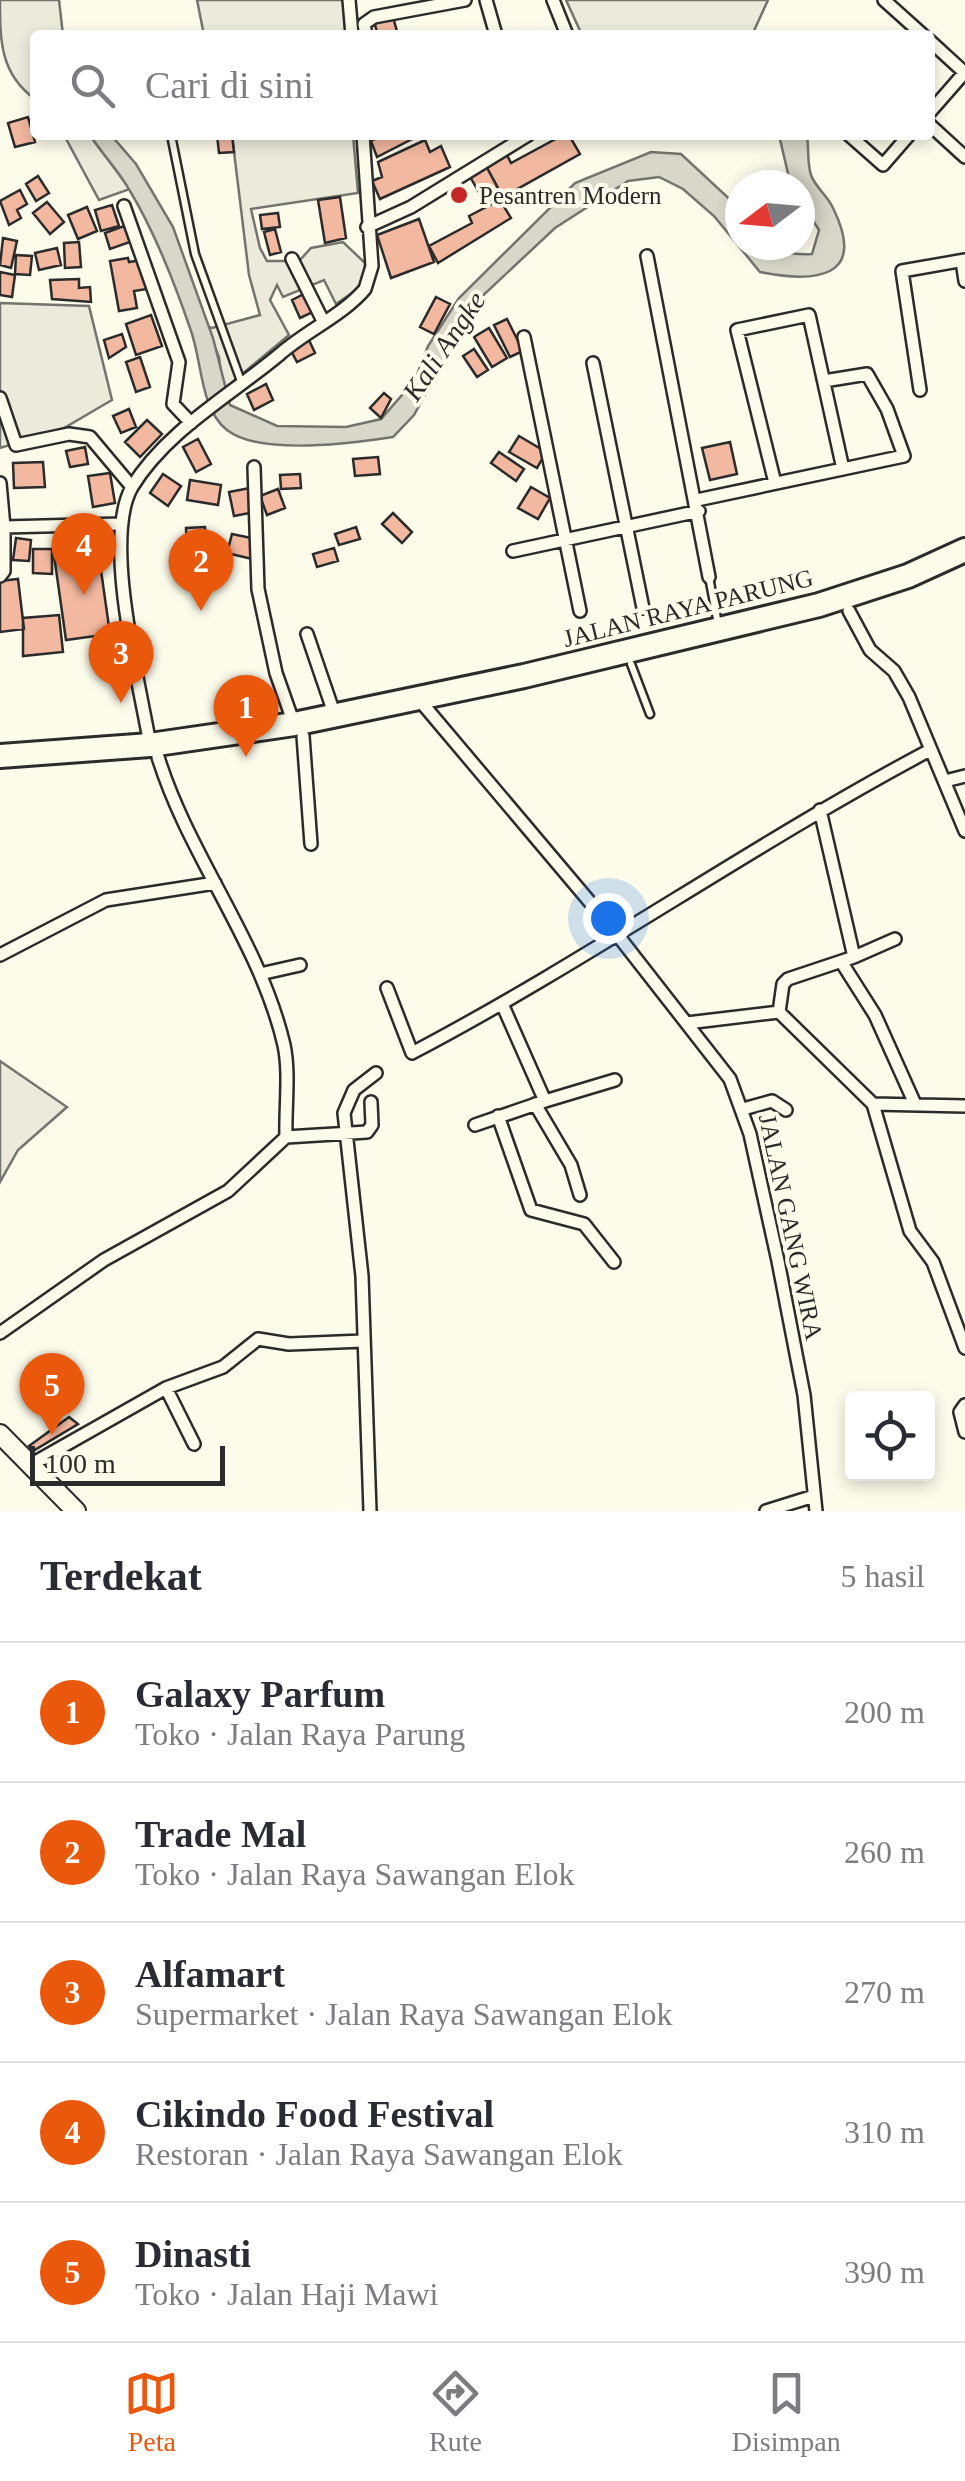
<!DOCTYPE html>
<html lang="id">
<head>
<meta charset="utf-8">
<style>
	body { margin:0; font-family:Georgia,serif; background:#f7f7f7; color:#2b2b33 }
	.controls { position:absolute; right:30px; bottom:30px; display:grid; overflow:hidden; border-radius:10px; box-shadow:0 5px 15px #0003 }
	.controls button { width:90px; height:90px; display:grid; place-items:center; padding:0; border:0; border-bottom:2px solid #e1e1e2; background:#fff; color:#2b2b33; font:50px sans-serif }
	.compass { position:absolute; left:725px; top:170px; width:90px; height:90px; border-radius:50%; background:#fff; box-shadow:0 5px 15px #0003; rotate:254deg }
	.scale { position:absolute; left:30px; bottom:25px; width:195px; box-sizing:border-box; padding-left:10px; border:5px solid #2b2b2b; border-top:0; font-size:28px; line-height:35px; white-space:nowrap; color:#2b2b2b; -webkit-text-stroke:8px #fdfbea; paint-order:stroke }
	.you { position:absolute; left:608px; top:918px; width:35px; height:35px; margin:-25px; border:8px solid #fff; border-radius:50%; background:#1a73e8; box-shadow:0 0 0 15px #1a73e833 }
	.badge { display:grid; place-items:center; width:65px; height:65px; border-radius:50%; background:#ea580c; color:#fff; font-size:32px; font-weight:700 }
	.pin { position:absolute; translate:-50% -82px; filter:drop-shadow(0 2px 5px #0008) }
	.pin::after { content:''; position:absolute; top:52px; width:35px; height:30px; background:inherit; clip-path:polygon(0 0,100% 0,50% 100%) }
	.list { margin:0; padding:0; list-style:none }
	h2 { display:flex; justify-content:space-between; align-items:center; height:130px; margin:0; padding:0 40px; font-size:42px }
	h2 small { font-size:32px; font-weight:400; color:#7c7c81 }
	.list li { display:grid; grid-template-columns:65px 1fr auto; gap:30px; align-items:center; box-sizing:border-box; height:140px; padding:0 40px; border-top:2px solid #e1e1e2 }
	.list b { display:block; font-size:38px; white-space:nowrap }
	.list p { margin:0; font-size:32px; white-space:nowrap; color:#7c7c81 }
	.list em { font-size:32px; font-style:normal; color:#7c7c81 }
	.icon { flex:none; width:55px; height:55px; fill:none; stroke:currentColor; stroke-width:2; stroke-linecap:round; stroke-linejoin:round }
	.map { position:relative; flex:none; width:965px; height:1511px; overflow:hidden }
	.search { position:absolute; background:#fff; box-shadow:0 5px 15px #0003; left:30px; right:30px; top:30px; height:110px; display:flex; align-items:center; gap:25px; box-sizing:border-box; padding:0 35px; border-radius:10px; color:#7c7c81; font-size:38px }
	.sheet { height:830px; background:#fff }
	nav { display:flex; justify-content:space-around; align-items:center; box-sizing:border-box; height:140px; border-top:2px solid #e1e1e2; background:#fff; font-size:28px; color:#7c7c81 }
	nav a { display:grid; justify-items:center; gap:5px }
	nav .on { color:#ea580c }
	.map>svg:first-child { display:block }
	.green { fill:#ecebdb; stroke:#74746e; stroke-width:2.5 }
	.water { fill:#d8d7c9; stroke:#74746e; stroke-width:2.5 }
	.building { fill:#f2b8a0; stroke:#2b2b2b; stroke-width:2.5 }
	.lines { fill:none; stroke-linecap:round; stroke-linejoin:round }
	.lane-casing { stroke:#2b2b2b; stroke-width:11 }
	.street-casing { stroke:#2b2b2b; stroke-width:16 }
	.secondary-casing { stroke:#2b2b2b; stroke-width:22 }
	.highway-casing { stroke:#2b2b2b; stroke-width:28 }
	.lane { stroke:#fdfbea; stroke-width:6 }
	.street { stroke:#fdfbea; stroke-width:11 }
	.secondary { stroke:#fdfbea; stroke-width:18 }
	.highway { stroke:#fdfbea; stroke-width:22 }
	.poi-dot { fill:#c62828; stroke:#fdfbea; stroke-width:4 }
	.labels { text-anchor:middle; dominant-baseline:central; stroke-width:8; stroke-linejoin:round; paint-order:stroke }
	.poi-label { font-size:25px; fill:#2b2b2b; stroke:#fdfbea; text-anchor:start }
	.street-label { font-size:25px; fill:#2b2b2b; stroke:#fdfbea }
	.water-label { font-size:28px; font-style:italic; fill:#2b2b2b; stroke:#fdfbea }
</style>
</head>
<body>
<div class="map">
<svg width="965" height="1511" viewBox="0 0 965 1511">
	<rect width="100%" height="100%" fill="#fdfbea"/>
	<path class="green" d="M 0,0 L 59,0 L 63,35 L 35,35 L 35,99 C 0,74 0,40 0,0 Z
		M 197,0 L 344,0 L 346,35 L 204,35 Z
		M 566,0 L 768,0 L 752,35 L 582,35 Z
		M 64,135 L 90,135 L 130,189 L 99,200 Z
		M 232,135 L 353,135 L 358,193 L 251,209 L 260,248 L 267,261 L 299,261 L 311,248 L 343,242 L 365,263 L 365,284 L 336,304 L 324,280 L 283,297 L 277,285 L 270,300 L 289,335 L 223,390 L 219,357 L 206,325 L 212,328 L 260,315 L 249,275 Z
		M 0,303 L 89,306 L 112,400 L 64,428 L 0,448 Z
		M 0,1061 L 67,1107 L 18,1150 L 0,1182 Z"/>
	<path class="water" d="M 90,135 L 111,135 L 136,164 L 173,227 L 213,338 L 230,405 L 277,426 L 346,427 L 381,419 L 415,380 L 428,346 L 459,298 L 575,183 L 651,152 L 681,154 L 736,205 L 740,245 C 767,245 784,256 812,254 L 819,230 L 800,200 L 800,185 L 790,182 L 779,135 L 807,135 C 809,148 807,163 811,175 C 815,187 828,196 833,208 C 868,279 815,283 760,272 L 714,216 L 683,189 L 659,177 L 628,181 L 555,228 L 476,302 L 414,415 L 393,437 C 354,443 260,456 227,430 C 200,409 202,361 191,331 C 175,284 156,234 130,191 C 119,171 102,154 90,135 Z"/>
	<path class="building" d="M 393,17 L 398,35 L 378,35 L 374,22 Z
		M 28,117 L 35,142 L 15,147 L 8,123 Z
		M 217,135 L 232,135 L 234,152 L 219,153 Z
		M 383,135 L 420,135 L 377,157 L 371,141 Z
		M 563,135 L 569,135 L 580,154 L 503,197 L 485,164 L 506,153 L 511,163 Z
		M 425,140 L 430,152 L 441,146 L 450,167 L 380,199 L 372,181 L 382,177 L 378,162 Z
		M 485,164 L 501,194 L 485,203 L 468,173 Z
		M 38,176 L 49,193 L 36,201 L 26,184 Z
		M 20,190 L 27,204 L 17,210 L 21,218 L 9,225 L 0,201 Z
		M 340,197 L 346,238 L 325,243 L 318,200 Z
		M 500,200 L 511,218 L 438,263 L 429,246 L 472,223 L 469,216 Z
		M 47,202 L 64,222 L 50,234 L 33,213 Z
		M 112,205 L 119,226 L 101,231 L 95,210 Z
		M 87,207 L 97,231 L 78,239 L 68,215 Z
		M 278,213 L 280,227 L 262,229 L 260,215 Z
		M 419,219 L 434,262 L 391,278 L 377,235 Z
		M 124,226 L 130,242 L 110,249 L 105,233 Z
		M 275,229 L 281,252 L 270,255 L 264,232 Z
		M 3,238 L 17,241 L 11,268 L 0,265 Z
		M 79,242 L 81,267 L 65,268 L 64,243 Z
		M 57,248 L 61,265 L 39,270 L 35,253 Z
		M 16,255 L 32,256 L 30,275 L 15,274 Z
		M 128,258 L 129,262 L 142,260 L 147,289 L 134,291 L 137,308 L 119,311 L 110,261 Z
		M 0,272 L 15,275 L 12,297 L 0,295 Z
		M 79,279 L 79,288 L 90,287 L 91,302 L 52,299 L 50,280 Z
		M 304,294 L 313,312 L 300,318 L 292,300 Z
		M 436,297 L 450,304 L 434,334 L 420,327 Z
		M 151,315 L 162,346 L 136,355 L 126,324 Z
		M 507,319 L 523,351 L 510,357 L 494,325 Z
		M 489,328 L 507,358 L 492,367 L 474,337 Z
		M 122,334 L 126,347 L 109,358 L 104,340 Z
		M 308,338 L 315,353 L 297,362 L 289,347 Z
		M 474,349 L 488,370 L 477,377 L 463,356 Z
		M 140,357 L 150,387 L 136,392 L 126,362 Z
		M 266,384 L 273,400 L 254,410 L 247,394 Z
		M 384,393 L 391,399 L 381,418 L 370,408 Z
		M 129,409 L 136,427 L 121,433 L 113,416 Z
		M 147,420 L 162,434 L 140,457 L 125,442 Z
		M 519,436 L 546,452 L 537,468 L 509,452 Z
		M 198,439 L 211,464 L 196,472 L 183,447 Z
		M 730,442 L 737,474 L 710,480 L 702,448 Z
		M 85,447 L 88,464 L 70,467 L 66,451 Z
		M 499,452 L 524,469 L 516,481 L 491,463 Z
		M 378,457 L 380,474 L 355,476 L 353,459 Z
		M 43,462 L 45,487 L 14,488 L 13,463 Z
		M 110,473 L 115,503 L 93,507 L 88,476 Z
		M 163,474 L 181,486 L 168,506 L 150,493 Z
		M 300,474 L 301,488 L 281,489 L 280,475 Z
		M 190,480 L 221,485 L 218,505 L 187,500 Z
		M 531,487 L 550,498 L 538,519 L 518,508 Z
		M 250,488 L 255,512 L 234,516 L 229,492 Z
		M 278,489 L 285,508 L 267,515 L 260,496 Z
		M 393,513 L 412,532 L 402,543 L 382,524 Z
		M 205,527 L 206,546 L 187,548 L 186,528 Z
		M 356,527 L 360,539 L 339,545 L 335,534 Z
		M 232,534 L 256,539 L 252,559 L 227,553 Z
		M 16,538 L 31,540 L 29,561 L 13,560 Z
		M 97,542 L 110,634 L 66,640 L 53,548 Z
		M 334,548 L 338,561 L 317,567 L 313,554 Z
		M 33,549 L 52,549 L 52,574 L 33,573 Z
		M 18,579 L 24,629 L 0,632 L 0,581 Z
		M 59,615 L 63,652 L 23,656 L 23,618 Z
		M 69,1417 L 78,1424 L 33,1451 L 29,1446 Z"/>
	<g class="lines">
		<defs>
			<path id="lane" d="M 171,135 L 195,254 L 242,384
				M 709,577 L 718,624
				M 631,664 L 650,714"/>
			<path id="street" d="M 349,0 L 352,35
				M 486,0 L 496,35
				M 553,0 L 567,35
				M 884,0 L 923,35
				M 366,35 L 364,24 L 374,17 L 465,0
				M 930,41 L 965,73
				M 930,112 L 965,72
				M 930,125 L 965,157
				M 849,135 L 883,165 L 909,135
				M 124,206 L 179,362 L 173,404 L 191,423
				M 367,227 L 411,207 L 528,135
				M 647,256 L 709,577
				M 292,259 L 323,321
				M 962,261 L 965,281
				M 524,337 L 580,611
				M 593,363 L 643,608
				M 920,390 L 902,271 L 965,260
				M 0,398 L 16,445 L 69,434 L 90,437 L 132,487
				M 254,467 L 258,589 L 276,673 L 294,724
				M 0,483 L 4,527
				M 775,483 L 737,330 L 809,315 L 843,469
				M 697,500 L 904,456 L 887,409 L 867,374 L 824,381
				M 513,551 L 699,511
				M 0,576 L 4,571 L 4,527 L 122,524
				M 849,611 L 870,650 L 894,671 L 909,697 L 965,831
				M 307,634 L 335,716
				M 416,696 L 616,933 L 730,1079 L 750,1134 L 778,1261 L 804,1395 L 816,1511
				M 303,736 L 311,844
				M 150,745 C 140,685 102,539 132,487 C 166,431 231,395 280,354 C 306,331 343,315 365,289 L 372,266 L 363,135
				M 945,781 L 965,776
				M 0,955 L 106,900 L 215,883
				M 854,957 L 895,939
				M 842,963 L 875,1015 L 915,1104
				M 260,974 L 300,965
				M 387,988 L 412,1053 C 589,960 753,844 930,750
				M 779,1012 L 783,984 L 788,979 L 854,957 L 820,810
				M 779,1012 L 873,1104 L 965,1106
				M 687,1023 L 779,1012
				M 545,1101 L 615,1080
				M 535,1104 L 571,1165 L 580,1195
				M 873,1104 L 910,1231 L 933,1262 L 965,1348
				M 743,1109 L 772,1101 L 786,1110
				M 498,1116 L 531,1210 L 584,1224 L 614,1262
				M 475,1125 L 545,1101 L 503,1006
				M 286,1137 L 367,1132 L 372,1125 L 371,1102
				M 0,1333 L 104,1260 L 228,1191 L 286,1137 C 285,1108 290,1073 284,1045 C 260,942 189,857 158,757
				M 166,1388 L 194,1444
				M 965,1405 L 960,1412 L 965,1432
				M 30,1465 L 166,1388 L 223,1367 L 258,1339 L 289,1344 L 363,1341
				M 370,1511 L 362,1276 L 344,1113 L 354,1090 L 376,1073
				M 766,1511 L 814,1496"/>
			<path id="secondary" d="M 0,1434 L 76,1511"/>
			<path id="highway" d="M 0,756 L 150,745 L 294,724 L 524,676 L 819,605 L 908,576 L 965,550"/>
		</defs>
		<use href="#lane" class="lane-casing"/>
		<use href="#street" class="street-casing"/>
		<use href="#secondary" class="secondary-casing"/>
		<use href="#highway" class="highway-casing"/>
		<use href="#lane" class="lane"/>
		<use href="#street" class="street"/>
		<use href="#secondary" class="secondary"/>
		<use href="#highway" class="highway"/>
	</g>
	<circle class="poi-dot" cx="459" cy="195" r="10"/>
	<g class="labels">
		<g class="poi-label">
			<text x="479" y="195">Pesantren Modern</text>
		</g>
		<g class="street-label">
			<text transform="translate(688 608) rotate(-14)">JALAN RAYA PARUNG</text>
			<text transform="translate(791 1227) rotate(78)">JALAN GANG WIRA</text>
		</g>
		<g class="water-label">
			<text transform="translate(444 346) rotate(-56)">Kali Angke</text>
		</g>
	</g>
</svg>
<div class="controls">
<button><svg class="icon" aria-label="locate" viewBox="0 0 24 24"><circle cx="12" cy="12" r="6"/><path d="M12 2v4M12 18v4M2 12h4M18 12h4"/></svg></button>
</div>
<svg class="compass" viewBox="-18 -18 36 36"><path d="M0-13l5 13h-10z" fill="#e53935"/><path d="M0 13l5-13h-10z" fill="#7c7c81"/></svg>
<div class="scale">100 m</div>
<div class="you"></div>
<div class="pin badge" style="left:246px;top:757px">1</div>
<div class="pin badge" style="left:201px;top:611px">2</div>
<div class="pin badge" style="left:121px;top:703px">3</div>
<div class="pin badge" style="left:84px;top:595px">4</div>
<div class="pin badge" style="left:52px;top:1435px">5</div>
<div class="search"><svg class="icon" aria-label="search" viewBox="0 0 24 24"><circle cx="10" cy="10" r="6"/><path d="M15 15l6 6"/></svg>Cari di sini</div>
</div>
<section class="sheet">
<h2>Terdekat<small>5 hasil</small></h2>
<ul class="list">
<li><span class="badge">1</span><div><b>Galaxy Parfum</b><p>Toko · Jalan Raya Parung</p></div><em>200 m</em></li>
<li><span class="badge">2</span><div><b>Trade Mal</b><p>Toko · Jalan Raya Sawangan Elok</p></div><em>260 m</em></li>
<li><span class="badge">3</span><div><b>Alfamart</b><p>Supermarket · Jalan Raya Sawangan Elok</p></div><em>270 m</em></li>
<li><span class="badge">4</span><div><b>Cikindo Food Festival</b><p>Restoran · Jalan Raya Sawangan Elok</p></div><em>310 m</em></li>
<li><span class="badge">5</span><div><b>Dinasti</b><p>Toko · Jalan Haji Mawi</p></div><em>390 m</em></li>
</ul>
</section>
<nav>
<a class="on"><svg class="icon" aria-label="map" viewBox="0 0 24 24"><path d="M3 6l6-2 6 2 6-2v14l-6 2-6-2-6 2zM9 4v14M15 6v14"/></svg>Peta</a>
<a><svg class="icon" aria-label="directions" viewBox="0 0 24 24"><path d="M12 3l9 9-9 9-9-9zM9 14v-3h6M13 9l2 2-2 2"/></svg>Rute</a>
<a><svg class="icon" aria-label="saved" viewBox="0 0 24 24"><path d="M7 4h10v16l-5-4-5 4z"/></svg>Disimpan</a>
</nav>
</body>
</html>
